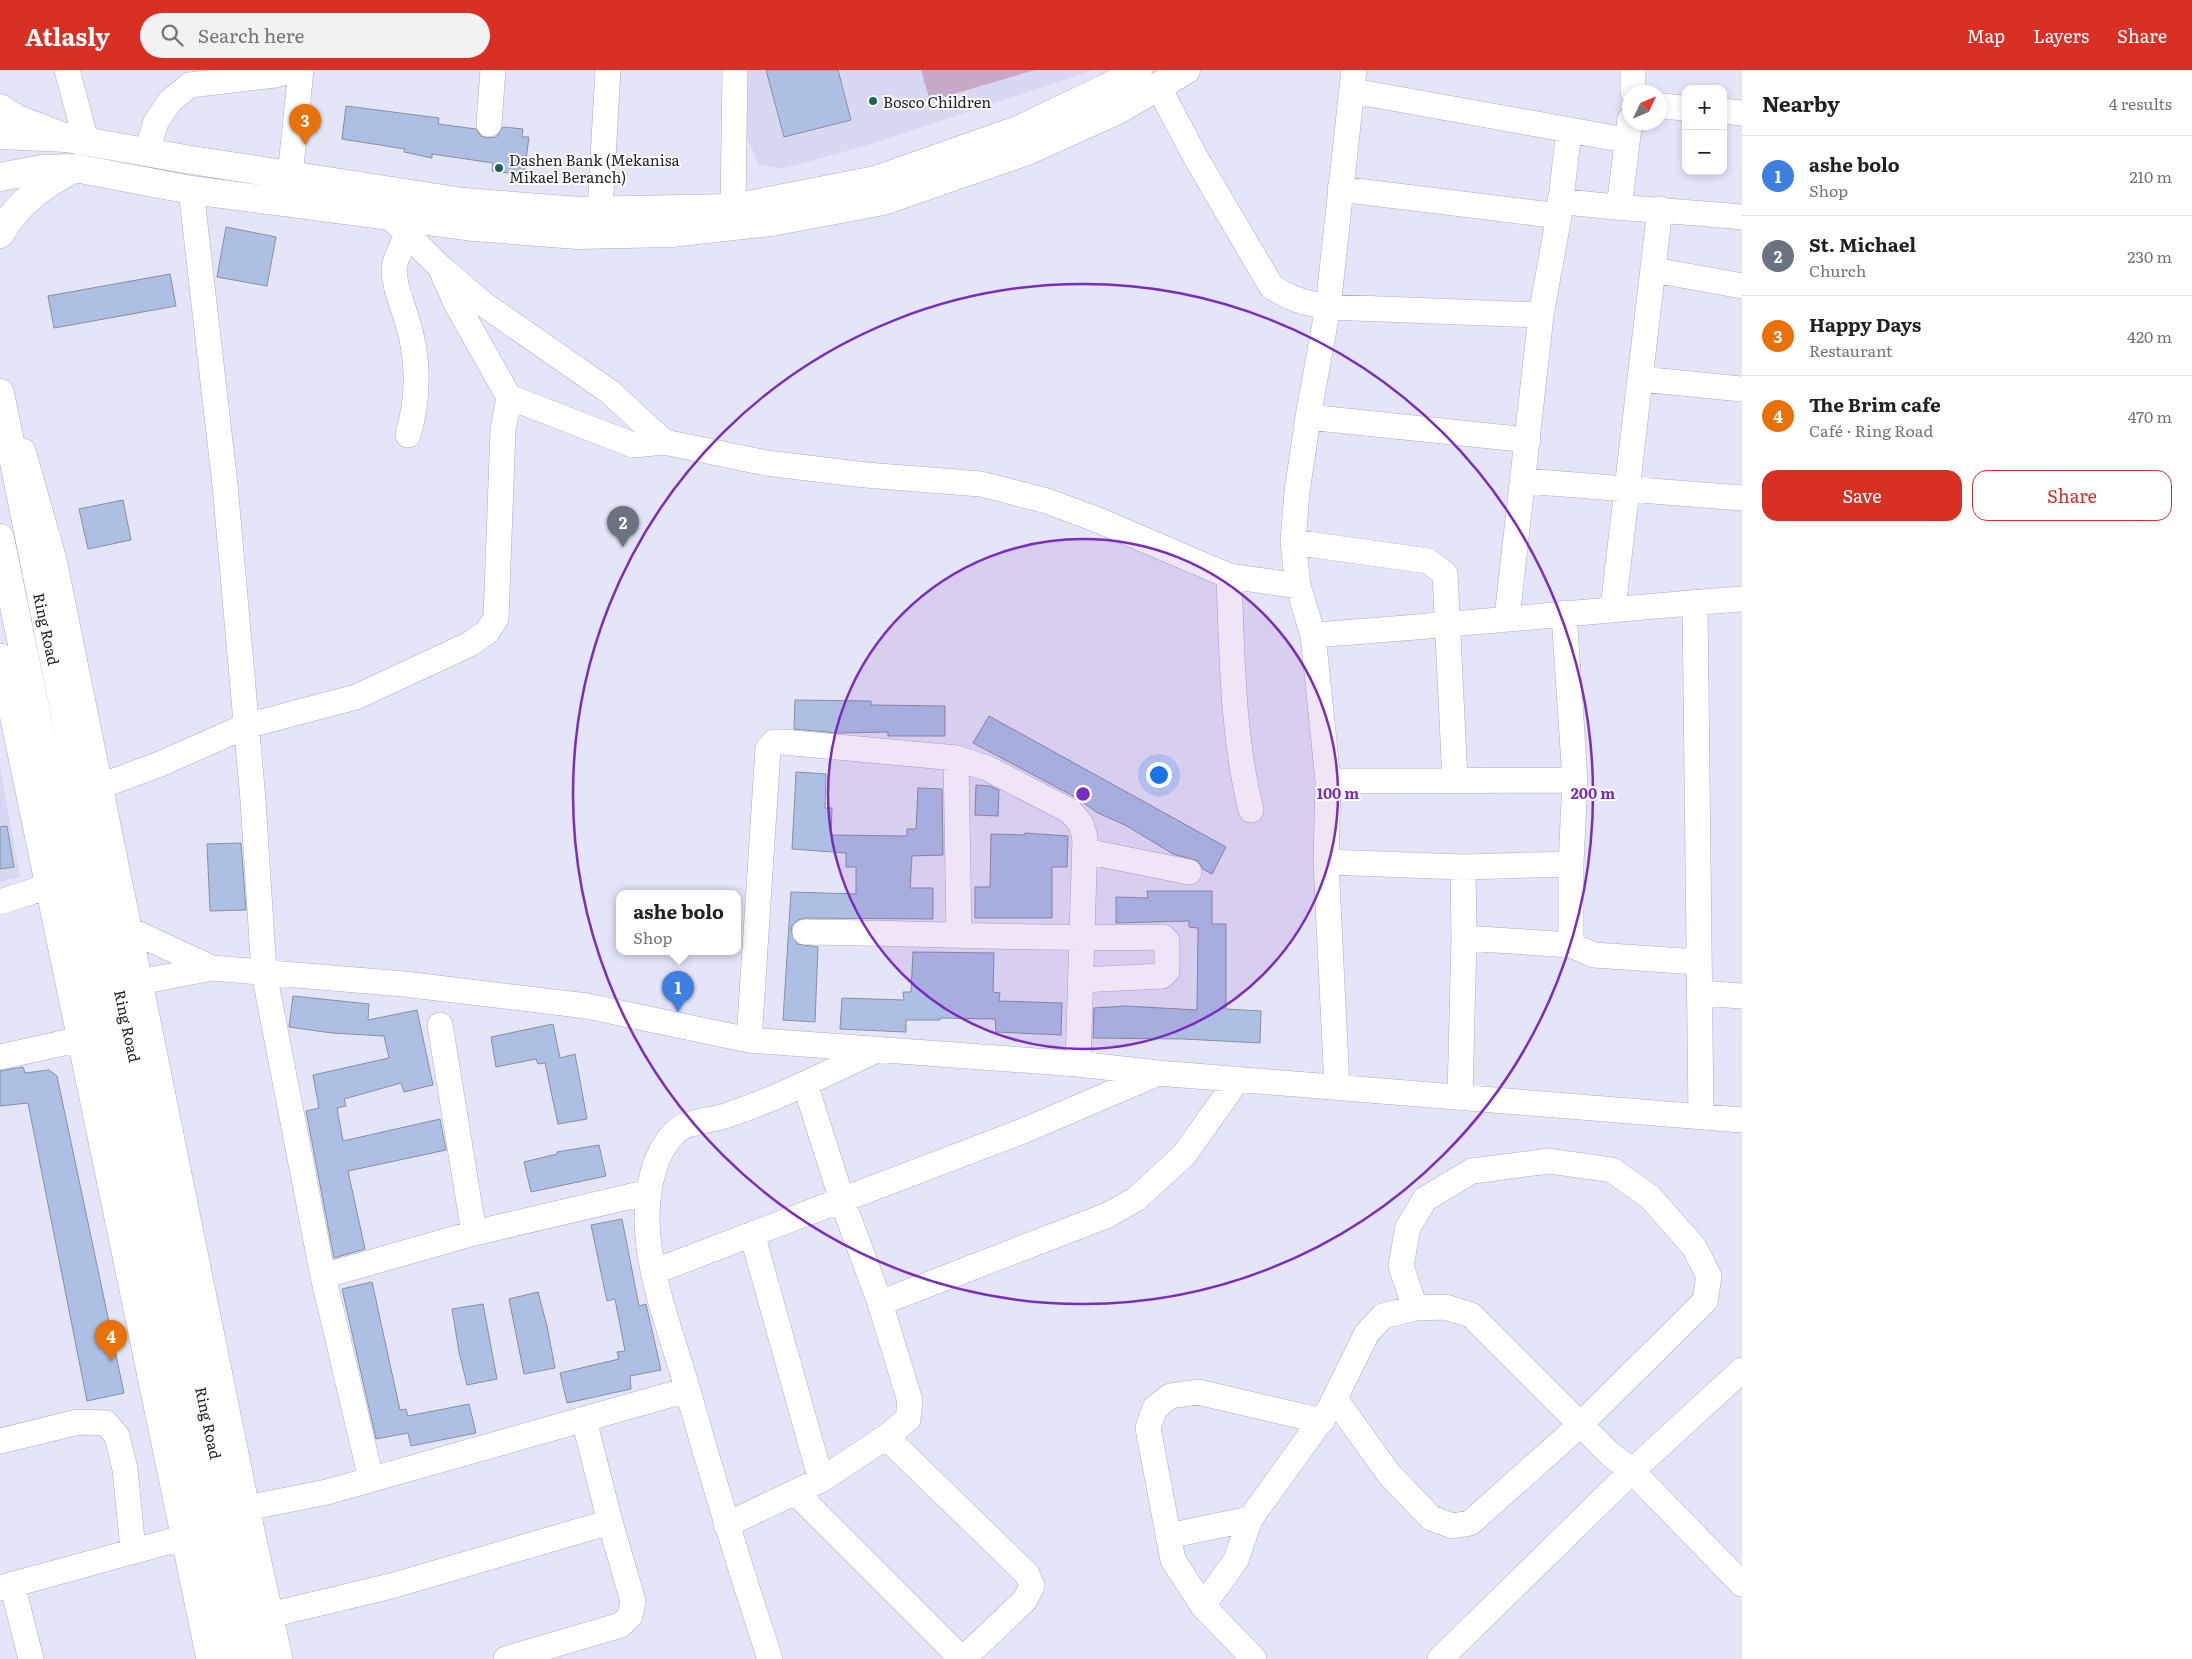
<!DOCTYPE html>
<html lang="en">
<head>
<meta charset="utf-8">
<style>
	body { margin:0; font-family:Literata,serif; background:#f2f2f2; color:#202124 }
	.controls { position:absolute; right:15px; top:15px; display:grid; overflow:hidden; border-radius:10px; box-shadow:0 2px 8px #0003 }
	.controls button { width:45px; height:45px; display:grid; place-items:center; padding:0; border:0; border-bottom:1px solid #e0e0e0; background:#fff; color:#202124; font:25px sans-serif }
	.compass { position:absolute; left:1622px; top:15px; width:45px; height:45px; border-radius:50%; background:#fff; box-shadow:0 2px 8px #0003; rotate:46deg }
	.you { position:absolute; left:1158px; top:704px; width:18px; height:18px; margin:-12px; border:4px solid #fff; border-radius:50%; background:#1a73e8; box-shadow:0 0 0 8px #1a73e833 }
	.badge { display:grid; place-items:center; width:32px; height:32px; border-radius:50%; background:#d93025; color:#fff; font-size:16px; font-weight:700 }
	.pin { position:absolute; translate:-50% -41px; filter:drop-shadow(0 1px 2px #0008) }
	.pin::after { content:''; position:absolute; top:26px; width:18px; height:15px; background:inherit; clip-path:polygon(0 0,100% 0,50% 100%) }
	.popup { position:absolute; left:616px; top:820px; width:125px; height:65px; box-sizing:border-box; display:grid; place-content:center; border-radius:10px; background:#fff; filter:drop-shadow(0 1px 4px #0005); font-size:16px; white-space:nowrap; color:#757577 }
	.popup b { font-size:19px; color:#202124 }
	.popup::after { content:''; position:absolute; left:50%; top:100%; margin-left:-10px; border:10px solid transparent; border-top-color:#fff }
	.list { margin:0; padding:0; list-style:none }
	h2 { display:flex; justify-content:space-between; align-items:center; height:65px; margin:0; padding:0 20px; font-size:21px }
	h2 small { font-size:16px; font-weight:400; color:#757577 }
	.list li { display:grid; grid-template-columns:32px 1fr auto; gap:15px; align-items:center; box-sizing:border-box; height:80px; padding:0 20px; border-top:1px solid #e0e0e0 }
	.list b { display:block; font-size:19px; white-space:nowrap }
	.list p { margin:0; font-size:16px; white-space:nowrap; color:#757577 }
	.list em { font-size:16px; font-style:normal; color:#757577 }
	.actions { display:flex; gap:10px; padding:15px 20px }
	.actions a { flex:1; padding:11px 0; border:1px solid #d93025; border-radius:15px; text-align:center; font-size:18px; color:#d93025 }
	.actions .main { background:#d93025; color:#fff }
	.icon { flex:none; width:28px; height:28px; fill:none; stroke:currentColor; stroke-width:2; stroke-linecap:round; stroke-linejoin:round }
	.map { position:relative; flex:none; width:1742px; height:1589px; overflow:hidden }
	header { display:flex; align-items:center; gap:30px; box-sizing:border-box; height:70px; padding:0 25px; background:#d93025; color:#fff }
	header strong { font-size:24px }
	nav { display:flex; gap:28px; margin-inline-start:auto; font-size:18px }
	.search { width:350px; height:45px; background:#f2f2f2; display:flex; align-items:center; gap:12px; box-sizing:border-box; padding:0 18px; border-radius:28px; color:#757577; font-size:19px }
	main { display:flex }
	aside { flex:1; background:#fff }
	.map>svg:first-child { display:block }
	.built { fill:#d7d8f2 }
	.green { fill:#c5a9c7 }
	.building { fill:#adc0e3; stroke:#868f9f }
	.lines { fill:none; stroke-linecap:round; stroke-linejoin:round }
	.minor-casing { stroke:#adaec0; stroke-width:26 }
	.major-casing { stroke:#adaec0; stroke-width:29 }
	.highway-casing { stroke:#adaec0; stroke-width:29 }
	.minor { stroke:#fff; stroke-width:25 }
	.major { stroke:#fff; stroke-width:28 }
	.highway { stroke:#fff; stroke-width:28 }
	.ring { fill:none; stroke:#7b2cbf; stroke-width:2.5 }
	.poi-dot { fill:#1b6359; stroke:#fff; stroke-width:2 }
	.labels { text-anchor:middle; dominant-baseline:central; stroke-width:4; stroke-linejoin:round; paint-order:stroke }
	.poi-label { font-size:15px; fill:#23232a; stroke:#fff; text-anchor:start }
	.street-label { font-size:15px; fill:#23232a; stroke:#fff }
	.centre { fill:#7b2cbf; stroke:#fff; stroke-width:2.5 }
	.ring-label { font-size:15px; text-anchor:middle; font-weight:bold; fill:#7b2cbf; stroke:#fff; stroke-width:4; stroke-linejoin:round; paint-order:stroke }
</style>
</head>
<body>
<header>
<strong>Atlasly</strong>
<div class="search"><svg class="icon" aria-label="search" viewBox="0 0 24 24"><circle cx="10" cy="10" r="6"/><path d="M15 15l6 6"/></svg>Search here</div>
<nav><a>Map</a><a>Layers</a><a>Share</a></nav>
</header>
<main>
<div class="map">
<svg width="1742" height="1589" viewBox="0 0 1742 1589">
	<rect width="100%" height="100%" fill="#e4e5f8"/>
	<path class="built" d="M 744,0 L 1094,0 L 871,74 L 782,99 L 758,94 L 744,61 Z
		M 0,697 L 20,807 L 0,812 Z"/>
	<path class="green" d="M 921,0 L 1035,0 L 930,31 Z"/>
	<path class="building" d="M 766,0 L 838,0 L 851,50 L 784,67 Z
		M 346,36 L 439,48 L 438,54 L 476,59 L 481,66 L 487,68 L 496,67 L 503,57 L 523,59 L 522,67 L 529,67 L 524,105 L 492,101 L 493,93 L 432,84 L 432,88 L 404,82 L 405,79 L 342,69 Z
		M 226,157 L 276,167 L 267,216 L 217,207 Z
		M 170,204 L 176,236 L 54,258 L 48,226 Z
		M 123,430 L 131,470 L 88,479 L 79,439 Z
		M 795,630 L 871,631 L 871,635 L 945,636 L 945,666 L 888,666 L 888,662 L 837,663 L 794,659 Z
		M 989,646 L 1226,777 L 1212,804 L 1203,799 L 1198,791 L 1173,784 L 1127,756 L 1096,742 L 1077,728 L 973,673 Z
		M 796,702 L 826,704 L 825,738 L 832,738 L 831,765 L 907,766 L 907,759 L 916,759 L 918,718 L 942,719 L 943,785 L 912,786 L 910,818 L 933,818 L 933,849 L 805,848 L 798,850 L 792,855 L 791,862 L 797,874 L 818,877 L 815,952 L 783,950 L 791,822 L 856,824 L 856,797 L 846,797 L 846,783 L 792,779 Z
		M 976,715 L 990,716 L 999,720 L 998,746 L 975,745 Z
		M 7,756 L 14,797 L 0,799 L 0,757 Z
		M 1025,763 L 1068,766 L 1067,797 L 1052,797 L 1052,848 L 975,848 L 975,817 L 990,817 L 991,764 L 1025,765 Z
		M 241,773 L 246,840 L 210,841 L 207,774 Z
		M 1147,821 L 1212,821 L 1212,854 L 1226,854 L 1226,939 L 1261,941 L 1260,973 L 1184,969 L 1093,968 L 1094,938 L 1126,936 L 1197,940 L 1198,858 L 1189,857 L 1189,851 L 1116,853 L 1116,827 L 1148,828 Z
		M 913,882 L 994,883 L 993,922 L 1000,923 L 999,931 L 1062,933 L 1061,965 L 996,962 L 995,949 L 940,948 L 940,950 L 906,950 L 906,962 L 840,959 L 842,928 L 904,930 L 903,922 L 911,922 Z
		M 293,926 L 369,934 L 368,950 L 417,940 L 433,1015 L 404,1022 L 401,1013 L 344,1029 L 346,1036 L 337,1038 L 343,1071 L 440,1049 L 446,1080 L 348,1101 L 365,1179 L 334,1188 L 306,1041 L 319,1038 L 313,1005 L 389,988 L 384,966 L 332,963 L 289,957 Z
		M 553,954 L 560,988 L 575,984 L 587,1049 L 558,1054 L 545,993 L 538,994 L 536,989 L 496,997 L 491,967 Z
		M 23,997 L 25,1003 L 49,1000 L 57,1006 L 124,1323 L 87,1331 L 28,1033 L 0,1036 L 0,1001 Z
		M 599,1075 L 606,1106 L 531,1122 L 524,1092 L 557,1084 L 557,1082 Z
		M 622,1149 L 639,1236 L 646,1234 L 661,1300 L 630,1306 L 631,1319 L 567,1333 L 560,1303 L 619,1289 L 617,1282 L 625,1281 L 615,1229 L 607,1231 L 591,1155 Z
		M 372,1212 L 400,1340 L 406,1339 L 408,1346 L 469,1334 L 476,1363 L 411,1376 L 408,1363 L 376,1369 L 342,1219 Z
		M 538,1222 L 547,1256 L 555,1298 L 524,1304 L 509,1229 Z
		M 483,1234 L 497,1309 L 467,1315 L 459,1282 L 452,1239 Z"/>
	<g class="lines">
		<defs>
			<path id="minor" d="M 67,0 L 86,71
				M 1159,18 L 1196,88 L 1271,216 C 1289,229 1306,233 1328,237 L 1541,245
				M 1353,21 L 1625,70
				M 1633,22 L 1633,0
				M 1660,36 L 1686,38
				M 1723,41 L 1742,43
				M 489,54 L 493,0
				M 147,81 L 156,52 L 170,31 L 190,15 L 275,5 L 292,0
				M 290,106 L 301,0
				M 1340,119 L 1559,146
				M 191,120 L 225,415 L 253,730 L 264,903 L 323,1206 L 371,1409
				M 1560,131 C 1621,139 1681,141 1742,147
				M 733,138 L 735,0
				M 1619,138 L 1630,49
				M 600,141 L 608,0
				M 407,165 C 403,175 395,188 394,198 C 394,217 402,233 407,250 C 419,288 419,327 408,365
				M 1654,200 L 1742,216
				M 445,201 L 482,233 L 610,322 L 664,372
				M 1641,309 L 1742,319
				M 509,327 L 633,375 L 664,372 L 766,393 L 866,405 L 981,414 L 1047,431 L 1098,450 L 1229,506 L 1298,516
				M 1308,347 L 1528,370
				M 23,381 L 54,490 L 247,1438 L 280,1589
				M 1524,411 L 1742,428
				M 1293,472 L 1428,491 L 1445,504 L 1455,710
				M 1229,506 C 1232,584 1232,663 1251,740
				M 1695,532 L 1701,1046
				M 1613,538 L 1660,139
				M 1564,543 L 1575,710 L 1571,794 L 1571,875
				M 1507,548 L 1541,245 L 1559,146 L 1569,60
				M 1313,565 C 1456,555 1599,540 1742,529
				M 0,586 L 209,1589
				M 956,688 L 959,864
				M 1328,711 L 1575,710
				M 101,716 L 160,694 L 246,656 L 356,627 L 470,574 L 487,562 L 496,548 L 503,360 L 509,327 L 456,233 L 440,197 L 390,147
				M 1085,781 L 1189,802
				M 1326,792 L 1463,797 L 1571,794
				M 0,832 L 49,816
				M 130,860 L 212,898
				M 805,862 C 924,863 1043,870 1163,867 L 1167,871 L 1167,901 L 1162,906 L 1081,910
				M 1464,868 L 1571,875 L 1594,885 L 1698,892
				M 140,912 L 212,898 L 404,914 L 587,936 L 749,970 L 1078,994 L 1158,1003 L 1742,1050
				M 1701,923 L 1742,926
				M 440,955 L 474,1163
				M 749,970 L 768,679 L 774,672 L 783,672 L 956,688 L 987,698 L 1070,741 L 1081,754 L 1085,768 L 1078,994
				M 0,987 L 81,969
				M 1337,1017 L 1326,792 L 1328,711 L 1313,565 L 1298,516 L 1293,472 L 1297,422 L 1308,347 L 1328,237 L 1354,0
				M 1460,1027 L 1464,868 L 1463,797
				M 752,1164 L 821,1410
				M 653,1202 L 1023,1061 L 1156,1004
				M 323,1206 L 474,1163 L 649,1122
				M 880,1233 L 1108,1145 L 1136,1129 L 1184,1085 L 1238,1009
				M 1335,1329 L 1389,1404 L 1431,1448 L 1453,1456 L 1470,1453 L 1580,1355 L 1705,1231 L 1709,1206 L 1694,1177 L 1650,1127 L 1612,1100 L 1549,1091 L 1472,1101 L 1425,1129 L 1408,1157 L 1401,1196 L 1415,1238
				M 886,1367 L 1027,1504 L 1032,1516 L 1025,1530 L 963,1589
				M 0,1371 L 78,1352 L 106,1353 L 117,1366 L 125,1399 L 133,1480
				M 796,1423 L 962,1589
				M 247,1438 L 327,1422 L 687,1320
				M 726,1455 L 821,1410 L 886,1367 L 908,1349 L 910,1331 L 880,1233 L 842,1130 L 805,1014
				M 1168,1466 L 1250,1449
				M 12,1514 L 31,1589
				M 0,1518 L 182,1468
				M 1203,1536 L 1236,1490 L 1250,1449 L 1330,1338 L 1367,1263 L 1383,1246 L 1415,1238 L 1445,1237 L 1471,1245 L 1610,1384 L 1632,1401 L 1742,1514
				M 270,1545 L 391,1516 L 610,1452
				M 506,1589 L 621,1555 L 630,1546 L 633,1531 L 610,1452 L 584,1350
				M 770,1589 C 739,1495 710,1400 683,1304 C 668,1254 648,1203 647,1150 C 647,1120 653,1086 674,1063 C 686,1051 710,1051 725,1046 C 777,1029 827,1003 877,980
				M 1254,1589 L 1203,1536 L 1173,1490 L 1148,1358 L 1155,1338 L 1170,1326 L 1198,1322 L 1322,1351
				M 1440,1589 L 1632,1401 L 1742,1300"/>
			<path id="major" d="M 0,65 L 67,68 L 185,89 L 463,132 L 580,141 L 733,138 L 876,110 L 1018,60 L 1106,18 L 1138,0
				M 0,107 L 42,99 L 75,98 L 191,120 L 474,157 L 578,165 L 671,163 L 771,152 L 883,131 L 1027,81 L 1118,40 L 1186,0"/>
			<path id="highway" d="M 0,38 L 15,48 L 67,68
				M 0,164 C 19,131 42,116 75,98
				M 0,323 L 257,1589
				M 0,468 L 232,1589"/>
		</defs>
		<use href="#minor" class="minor-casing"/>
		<use href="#major" class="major-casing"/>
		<use href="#highway" class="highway-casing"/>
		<use href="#minor" class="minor"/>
		<use href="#major" class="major"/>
		<use href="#highway" class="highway"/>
	</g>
	<circle cx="1083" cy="724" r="255" fill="#7b2cbf" fill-opacity=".12"/>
	<g class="ring">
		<circle cx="1083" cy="724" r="255"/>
		<circle cx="1083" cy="724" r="510"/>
	</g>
	<g class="poi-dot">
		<circle cx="873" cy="31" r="5"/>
		<circle cx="499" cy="98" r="5"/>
	</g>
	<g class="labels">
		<g class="poi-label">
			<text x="883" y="31">Bosco Children</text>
			<text x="509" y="89">Dashen Bank (Mekanisa<tspan x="509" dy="17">Mikael Beranch)</tspan></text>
		</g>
		<g class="street-label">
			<text transform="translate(47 559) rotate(78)">Ring Road</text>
			<text transform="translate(128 956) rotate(78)">Ring Road</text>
			<text transform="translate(209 1353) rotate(78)">Ring Road</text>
		</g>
	</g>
	<circle cx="1083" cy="724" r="8" class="centre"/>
	<g class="ring-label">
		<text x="1338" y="729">100 m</text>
		<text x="1593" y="729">200 m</text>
	</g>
</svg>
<div class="controls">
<button>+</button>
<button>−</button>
</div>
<svg class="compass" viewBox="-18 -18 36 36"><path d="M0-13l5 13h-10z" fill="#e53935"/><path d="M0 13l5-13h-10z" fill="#757577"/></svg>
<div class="you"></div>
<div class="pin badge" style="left:678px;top:942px;background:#3f7fe0">1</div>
<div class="popup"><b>ashe bolo</b>Shop</div>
<div class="pin badge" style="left:623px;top:477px;background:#6b7280">2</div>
<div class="pin badge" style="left:305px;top:75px;background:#e8710a">3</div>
<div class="pin badge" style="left:111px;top:1291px;background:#e8710a">4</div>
</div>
<aside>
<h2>Nearby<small>4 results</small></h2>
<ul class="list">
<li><span class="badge" style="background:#3f7fe0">1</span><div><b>ashe bolo</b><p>Shop</p></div><em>210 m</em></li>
<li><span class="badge" style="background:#6b7280">2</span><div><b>St. Michael</b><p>Church</p></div><em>230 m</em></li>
<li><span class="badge" style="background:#e8710a">3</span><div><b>Happy Days</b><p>Restaurant</p></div><em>420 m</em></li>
<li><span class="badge" style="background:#e8710a">4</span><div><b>The Brim cafe</b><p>Café · Ring Road</p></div><em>470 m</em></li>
</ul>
<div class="actions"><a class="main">Save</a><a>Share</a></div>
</aside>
</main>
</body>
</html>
